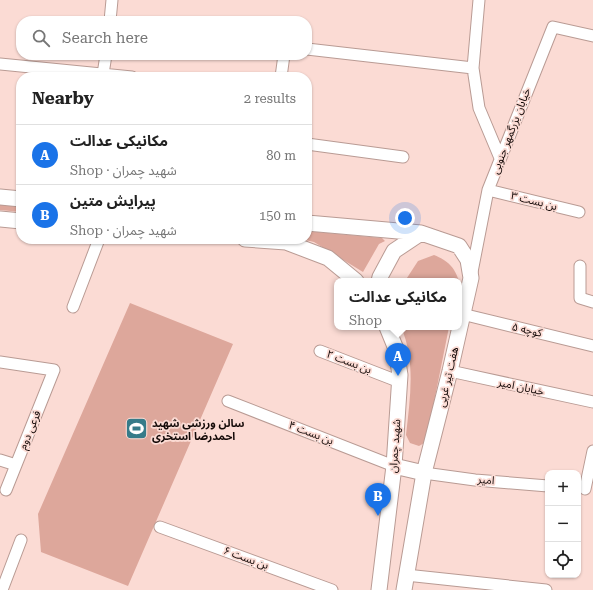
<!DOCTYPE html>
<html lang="en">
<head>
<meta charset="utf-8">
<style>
	body { margin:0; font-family:"Roboto Serif","Noto Sans Arabic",serif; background:#f2f2f2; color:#222 }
	.controls { position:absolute; right:12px; bottom:12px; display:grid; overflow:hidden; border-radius:8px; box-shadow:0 1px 3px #0004 }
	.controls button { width:36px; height:36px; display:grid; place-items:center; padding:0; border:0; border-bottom:1px solid #e0e0e0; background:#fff; color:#222; font:20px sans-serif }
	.you { position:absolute; left:405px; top:218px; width:14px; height:14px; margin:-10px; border:3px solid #fff; border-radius:50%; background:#1a73e8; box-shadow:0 0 0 6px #1a73e833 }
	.badge { display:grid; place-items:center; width:26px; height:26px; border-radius:50%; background:#1a73e8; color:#fff; font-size:13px; font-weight:700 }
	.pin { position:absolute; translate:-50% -33px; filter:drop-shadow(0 1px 2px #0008) }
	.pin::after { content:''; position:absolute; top:21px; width:14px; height:12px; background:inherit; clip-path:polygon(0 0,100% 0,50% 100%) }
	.popup { position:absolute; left:334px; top:278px; width:128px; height:52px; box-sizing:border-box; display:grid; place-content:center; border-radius:8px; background:#fff; filter:drop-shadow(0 1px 3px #0005); font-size:13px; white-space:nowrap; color:#767676 }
	.popup b { font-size:15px; color:#222 }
	.popup::after { content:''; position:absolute; left:50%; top:100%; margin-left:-8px; border:8px solid transparent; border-top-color:#fff }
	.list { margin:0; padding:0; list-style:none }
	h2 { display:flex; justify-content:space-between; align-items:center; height:52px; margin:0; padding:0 16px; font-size:17px }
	h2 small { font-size:13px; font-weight:400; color:#767676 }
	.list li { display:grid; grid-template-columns:26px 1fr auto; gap:12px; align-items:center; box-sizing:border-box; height:60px; padding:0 16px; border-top:1px solid #e0e0e0 }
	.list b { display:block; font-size:15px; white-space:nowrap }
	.list p { margin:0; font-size:13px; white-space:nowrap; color:#767676 }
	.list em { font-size:13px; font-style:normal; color:#767676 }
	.icon { flex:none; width:22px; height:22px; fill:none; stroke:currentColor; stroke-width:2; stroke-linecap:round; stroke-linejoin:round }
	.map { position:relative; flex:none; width:593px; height:590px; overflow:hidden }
	.search { position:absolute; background:#fff; box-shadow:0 1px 3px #0004; left:16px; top:16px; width:296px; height:44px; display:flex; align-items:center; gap:10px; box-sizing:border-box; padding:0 14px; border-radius:16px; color:#767676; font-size:15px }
	.panel { position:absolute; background:#fff; box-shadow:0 1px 3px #0004; left:16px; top:72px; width:296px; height:172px; border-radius:16px }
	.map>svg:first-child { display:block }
	.green { fill:#dda79b }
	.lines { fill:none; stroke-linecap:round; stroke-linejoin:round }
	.minor-casing { stroke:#b99b94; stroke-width:13 }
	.secondary-casing { stroke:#b99b94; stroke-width:17 }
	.minor { stroke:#fff; stroke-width:11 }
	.secondary { stroke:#fff; stroke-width:15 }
	.labels { text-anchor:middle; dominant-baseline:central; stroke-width:3.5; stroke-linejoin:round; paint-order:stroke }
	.street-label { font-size:11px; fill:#140a08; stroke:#fbdbd4 }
	.poi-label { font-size:11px; font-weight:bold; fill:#140a08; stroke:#fbdbd4; text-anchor:start }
</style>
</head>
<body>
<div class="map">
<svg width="593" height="590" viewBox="0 0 593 590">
	<rect width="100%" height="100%" fill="#fbdbd4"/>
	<path class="green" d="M 0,203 L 21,205 L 21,212 L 0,210 Z
		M 307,231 L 382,238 L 385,241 L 379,244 L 363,272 L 314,242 L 301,239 L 307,239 Z
		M 434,255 C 448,261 454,266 459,281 L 405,281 L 418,261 Z
		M 130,303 L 233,344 L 128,586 L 41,552 L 38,514 Z
		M 401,327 L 449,327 L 426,442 L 419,446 L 410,443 L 406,435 C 410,399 416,361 401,327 Z"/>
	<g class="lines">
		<defs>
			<path id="minor" d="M 479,0 L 473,68 L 479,108 L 500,158
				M 110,21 L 112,0
				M 307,49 L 473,68
				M 0,64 L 132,77
				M 103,74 L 106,55
				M 281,77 L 284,55
				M 307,144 L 403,157
				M 488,190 L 579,212
				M 580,266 L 580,298 L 593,302
				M 472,272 L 488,190 L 553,27 L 593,36
				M 73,307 L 99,239
				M 462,314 L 593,346
				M 320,351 L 400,382
				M 0,362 L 54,370 L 6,490
				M 450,371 L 593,402
				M 228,401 L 394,466
				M 0,460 L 16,465
				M 424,473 L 475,480 L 548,486
				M 585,489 L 593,451
				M 160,527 L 332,590
				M 406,575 L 546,590
				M 2,590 L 21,540"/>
			<path id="secondary" d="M 0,197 L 21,199
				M 0,219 L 21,221
				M 307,223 L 421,233 L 459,246 L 468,260 L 471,278 L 450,371 L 424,473 L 404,590
				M 245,239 L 286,242 L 328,258 L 356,281
				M 379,281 L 380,277 L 394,251 L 421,233
				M 394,466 L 424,473
				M 379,590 L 394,466 L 400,375 L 396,349 L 387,327"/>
		</defs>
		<use href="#minor" class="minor-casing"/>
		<use href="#secondary" class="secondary-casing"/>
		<use href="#minor" class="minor"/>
		<use href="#secondary" class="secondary"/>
	</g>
	<defs>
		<symbol id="stadium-square" viewBox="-11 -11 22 22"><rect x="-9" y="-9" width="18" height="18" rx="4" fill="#367b89" stroke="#fbdbd4"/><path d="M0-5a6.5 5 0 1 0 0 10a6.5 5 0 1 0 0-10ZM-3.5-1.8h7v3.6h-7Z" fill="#fff"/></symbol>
	</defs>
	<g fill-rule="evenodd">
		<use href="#stadium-square" x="124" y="416" width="25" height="25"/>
	</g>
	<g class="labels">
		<g class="street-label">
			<text transform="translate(511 131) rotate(-69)">خیابان بزرگمهر جنوبی</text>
			<text transform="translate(534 201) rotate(14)">بن بست ۳</text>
			<text transform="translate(527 330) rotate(13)">کوچه ۵</text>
			<text transform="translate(349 362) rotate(21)">بن بست ۲</text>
			<text transform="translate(448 377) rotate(-77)">هفت تیر غربی</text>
			<text transform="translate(521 387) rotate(12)">خیابان امیر</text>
			<text transform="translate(30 430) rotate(-68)">فرعی دوم</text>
			<text transform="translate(311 433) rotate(21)">بن بست ۴</text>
			<text transform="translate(395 446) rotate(-86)">شهید چمران</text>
			<text transform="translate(486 480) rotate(5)">امیر</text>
			<text transform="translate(246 558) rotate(20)">بن بست ۶</text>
		</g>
		<g class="poi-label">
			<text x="152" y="423">سالن ورزشی شهید<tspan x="152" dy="13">احمدرضا استخری</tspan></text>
		</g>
	</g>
</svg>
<div class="controls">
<button>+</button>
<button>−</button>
<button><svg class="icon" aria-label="locate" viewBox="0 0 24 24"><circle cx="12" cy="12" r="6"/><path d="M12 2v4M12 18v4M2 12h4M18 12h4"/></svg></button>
</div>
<div class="you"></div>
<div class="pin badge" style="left:398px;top:376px">A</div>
<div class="popup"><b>مکانیکی عدالت</b>Shop</div>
<div class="pin badge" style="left:378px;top:516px">B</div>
<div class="search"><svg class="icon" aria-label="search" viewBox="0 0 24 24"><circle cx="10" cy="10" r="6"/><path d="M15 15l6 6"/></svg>Search here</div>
<section class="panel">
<h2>Nearby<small>2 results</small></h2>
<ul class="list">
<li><span class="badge">A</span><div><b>مکانیکی عدالت</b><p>Shop · شهید چمران</p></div><em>80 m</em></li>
<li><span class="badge">B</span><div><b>پیرایش متین</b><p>Shop · شهید چمران</p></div><em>150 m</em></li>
</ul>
</section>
</div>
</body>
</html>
